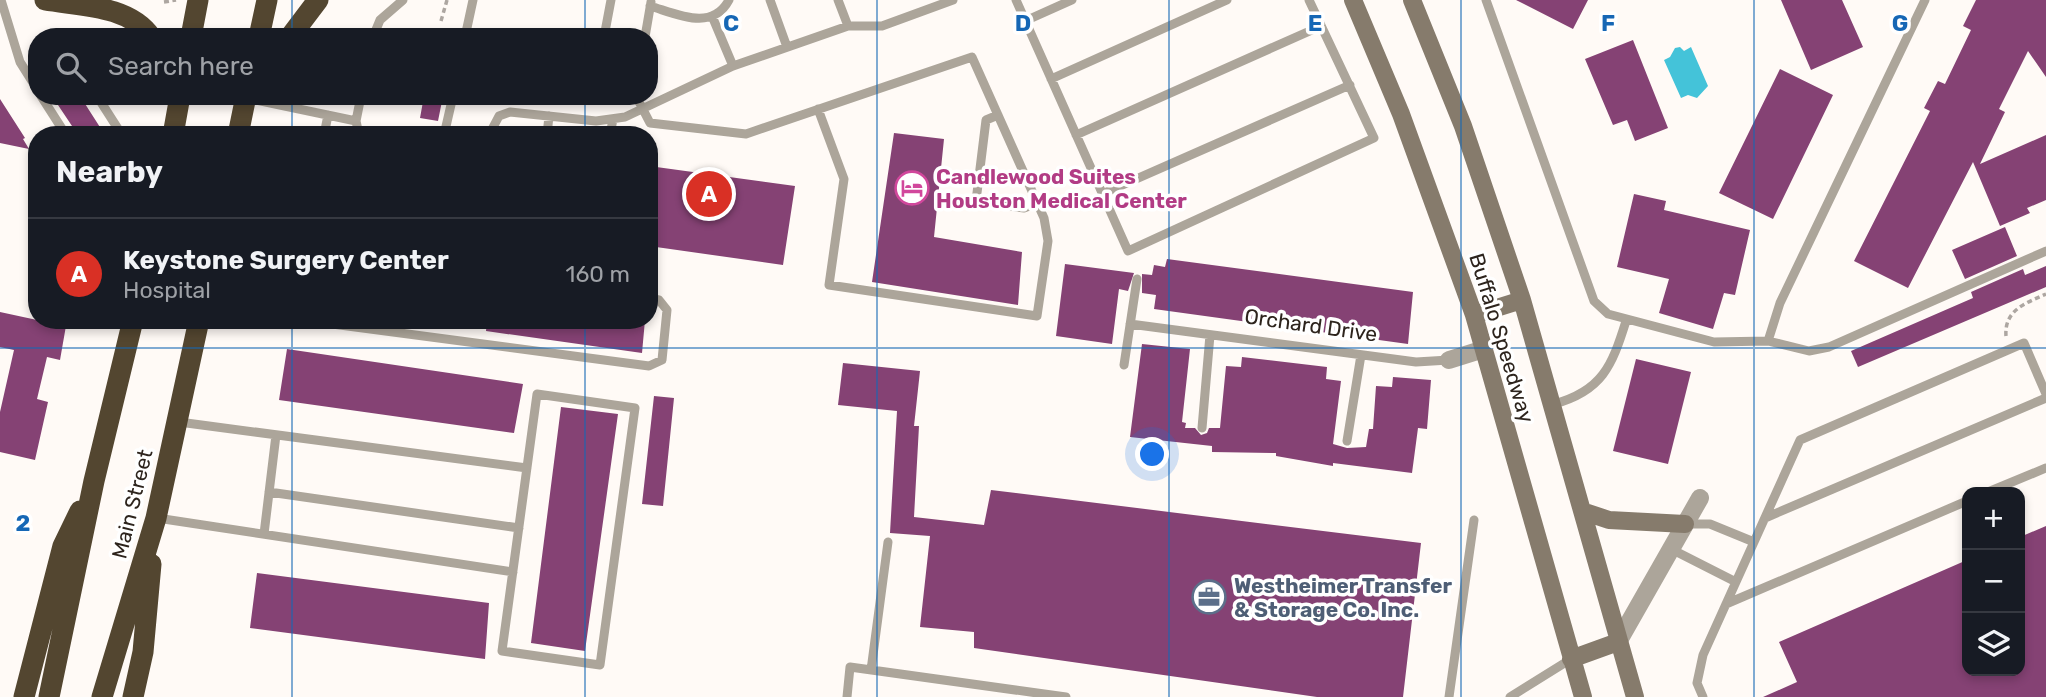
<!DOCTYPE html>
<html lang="en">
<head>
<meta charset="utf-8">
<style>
	body { margin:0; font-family:Rubik,sans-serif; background:#20242c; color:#f1f3f6 }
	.controls { position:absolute; right:21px; bottom:21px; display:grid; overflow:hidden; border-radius:14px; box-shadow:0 4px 10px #0003 }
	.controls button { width:63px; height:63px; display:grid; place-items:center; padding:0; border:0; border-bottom:2px solid #363941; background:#171b24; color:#f1f3f6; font:35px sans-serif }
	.you { position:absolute; left:1153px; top:455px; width:24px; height:24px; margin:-18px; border:5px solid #fff; border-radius:50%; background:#1a73e8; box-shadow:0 0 0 10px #1a73e833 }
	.badge { display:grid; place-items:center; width:46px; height:46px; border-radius:50%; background:#d93025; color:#fff; font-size:23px; font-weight:700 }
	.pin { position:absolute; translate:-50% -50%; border:4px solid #fff; box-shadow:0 2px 7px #0006 }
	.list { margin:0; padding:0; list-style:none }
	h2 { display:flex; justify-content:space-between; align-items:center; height:91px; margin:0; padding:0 28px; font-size:30px }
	h2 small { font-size:23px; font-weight:400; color:#9ea1a6 }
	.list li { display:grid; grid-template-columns:46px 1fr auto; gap:21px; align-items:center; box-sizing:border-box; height:112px; padding:0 28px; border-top:2px solid #363941 }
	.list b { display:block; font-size:26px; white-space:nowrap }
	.list p { margin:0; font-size:23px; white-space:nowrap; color:#9ea1a6 }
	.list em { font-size:23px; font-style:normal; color:#9ea1a6 }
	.icon { flex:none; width:38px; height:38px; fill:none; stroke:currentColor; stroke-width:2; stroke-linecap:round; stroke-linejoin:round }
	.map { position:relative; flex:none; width:2046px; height:697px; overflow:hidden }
	.search { position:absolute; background:#171b24; box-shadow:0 4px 10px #0003; left:28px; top:28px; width:630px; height:77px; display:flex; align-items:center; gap:18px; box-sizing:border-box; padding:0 24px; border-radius:28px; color:#9ea1a6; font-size:26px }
	.panel { position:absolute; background:#171b24; box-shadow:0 4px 10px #0003; left:28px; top:126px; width:630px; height:203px; border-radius:28px }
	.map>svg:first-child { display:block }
	.water { fill:#44c3d9 }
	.building { fill:#854274 }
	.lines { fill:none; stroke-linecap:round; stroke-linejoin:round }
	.path { stroke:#ada6a1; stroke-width:3.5; stroke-dasharray:5 3.5; stroke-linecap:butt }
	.lane { stroke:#aca59a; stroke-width:9 }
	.street { stroke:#aca59a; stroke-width:18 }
	.secondary { stroke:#867b6c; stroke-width:18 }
	.highway { stroke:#534630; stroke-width:21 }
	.grid { fill:none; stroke:#1667b5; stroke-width:2; stroke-opacity:0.55 }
	.labels { text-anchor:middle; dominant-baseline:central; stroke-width:7; stroke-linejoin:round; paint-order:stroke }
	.hotel-label { font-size:21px; font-weight:bold; fill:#b23c85; stroke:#fff; text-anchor:start }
	.street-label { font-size:21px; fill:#2d241d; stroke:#fff }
	.service-label { font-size:21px; font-weight:bold; fill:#4e5e75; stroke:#fff; text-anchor:start }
	.grid-label { font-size:23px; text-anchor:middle; font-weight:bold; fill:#1667b5; stroke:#fff; stroke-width:7; stroke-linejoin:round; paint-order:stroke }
</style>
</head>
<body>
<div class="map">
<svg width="2046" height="697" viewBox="0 0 2046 697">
	<rect width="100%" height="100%" fill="#fffaf6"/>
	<path class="water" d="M 1680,47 L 1684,51 L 1691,47 L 1708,86 L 1697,98 L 1688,95 L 1681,98 L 1664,60 L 1670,57 L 1675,48 Z"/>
	<path class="building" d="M 1516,0 L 1588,0 L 1573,29 Z
		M 1781,0 L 1842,0 L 1863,47 L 1811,70 Z
		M 1976,0 L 2046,0 L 2046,77 L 2028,51 L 1999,109 L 2005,112 L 1980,164 L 2046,135 L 2046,200 L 2027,208 L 2030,213 L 2000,226 L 1973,162 L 1908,288 L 1854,261 L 1930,111 L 1924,108 L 1938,81 L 1945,84 L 1971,30 L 1963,26 Z
		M 1633,40 L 1668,128 L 1635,141 L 1627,120 L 1613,125 L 1585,59 Z
		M 1780,69 L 1833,95 L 1773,219 L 1719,193 Z
		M 52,96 L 80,96 L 105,135 L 78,135 Z
		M 424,96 L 443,96 L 438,121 L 420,118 Z
		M 0,99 L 25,138 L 23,139 L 29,149 L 0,143 Z
		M 894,133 L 944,139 L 934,237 L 1022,252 L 1018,305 L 872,282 Z
		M 649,166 L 795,186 L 783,265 L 649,246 Z
		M 1634,194 L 1666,201 L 1664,210 L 1750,230 L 1735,295 L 1724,293 L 1713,329 L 1659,313 L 1669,279 L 1617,267 Z
		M 2005,227 L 2017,256 L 1965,279 L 1952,250 Z
		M 1167,259 L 1413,292 L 1408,344 L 1154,309 L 1156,295 L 1142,293 L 1142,274 L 1152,275 L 1154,265 L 1165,267 Z
		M 1065,264 L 1134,273 L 1128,291 L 1119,289 L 1112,344 L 1056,336 Z
		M 2046,266 L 2046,287 L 1858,367 L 1851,351 L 1973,298 L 1971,292 L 2023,269 L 2025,275 Z
		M 0,312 L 37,320 L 67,320 L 60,360 L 47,357 L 37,399 L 48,402 L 35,460 L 0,452 L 0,412 L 14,350 L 0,347 Z
		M 487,320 L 645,320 L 642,353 L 486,331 Z
		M 1142,344 L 1190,349 L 1182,422 L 1186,423 L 1185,428 L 1195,428 L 1201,435 L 1207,433 L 1209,428 L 1220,428 L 1226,366 L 1241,367 L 1242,357 L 1327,367 L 1326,379 L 1341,381 L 1333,444 L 1347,448 L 1366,447 L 1369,429 L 1373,429 L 1376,386 L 1392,387 L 1393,377 L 1431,380 L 1427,429 L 1418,428 L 1412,473 L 1333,463 L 1333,466 L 1276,456 L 1276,453 L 1212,452 L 1212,446 L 1130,437 Z
		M 287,349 L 523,384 L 514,433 L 279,400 Z
		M 1636,359 L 1691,372 L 1668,464 L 1613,451 Z
		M 843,363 L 920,371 L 914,426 L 919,426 L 914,517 L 984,525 L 991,490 L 1421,543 L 1403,697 L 1317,697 L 974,648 L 974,632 L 920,627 L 930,536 L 890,533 L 897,411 L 838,405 Z
		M 654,396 L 674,398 L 663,506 L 642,504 Z
		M 561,407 L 618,414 L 585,651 L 531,643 Z
		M 2046,526 L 2046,697 L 1763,697 L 1797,682 L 1779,642 L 1967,560 L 1967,671 L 2020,671 L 2020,537 Z
		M 257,573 L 489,603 L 485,659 L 250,628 Z"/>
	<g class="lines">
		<path class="path" d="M 164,2 L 176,0
			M 441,21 L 447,0
			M 2006,336 C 2004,310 2026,303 2046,294"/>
		<path class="lane" d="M 1,0 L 20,62 L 37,89
			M 770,0 L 787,47
			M 838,0 L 848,26
			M 1016,0 L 1128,251 L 1374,138 L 1309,0
			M 1486,0 L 1594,301 L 1608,314 L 1714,342 L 1768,341 L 1809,351 L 1829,347 L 2046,251
			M 650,6 C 677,14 712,32 729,0
			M 712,16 L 733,66
			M 1025,21 L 1072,0
			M 373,37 L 380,20 L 403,0
			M 465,37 L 473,0
			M 604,37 L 611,0
			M 645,37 L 651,2
			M 1051,79 L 1227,0
			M 41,96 L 66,135
			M 97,96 L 122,135
			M 636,96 L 650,123 L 746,134 L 972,57 L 1044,218 L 1048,241 L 1037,316 L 829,285 L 844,179 L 818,109
			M 246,98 L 356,121 L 361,96
			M 998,115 L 986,120 L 976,201 L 1024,208 L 1037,203
			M 356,121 L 359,135
			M 324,135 L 328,115
			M 444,135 L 453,96
			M 489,135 L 499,116 L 510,112 L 596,121 L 625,117 L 733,66 L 848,26 L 882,26 L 953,0
			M 547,135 L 549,116
			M 610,135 L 613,119
			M 1076,135 L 1321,26
			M 1102,194 L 1350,85
			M 302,320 L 649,366 L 662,360 L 667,310 L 659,300 L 649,298
			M 1130,324 L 1416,362 L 1449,360
			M 1768,341 L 1780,303 L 1925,0
			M 1124,365 L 1137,279
			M 537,394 L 635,408 L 600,665 L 502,651 Z
			M 1554,404 C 1602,391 1612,366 1626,321
			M 179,422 L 527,468
			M 1202,428 L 1210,335
			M 1347,441 L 1361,355
			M 269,492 L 519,528
			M 1988,492 L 2046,468
			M 157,518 L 513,572
			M 1765,518 L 2046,398
			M 1686,524 L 1710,524 L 1754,542
			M 264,534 L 276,435
			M 1671,549 L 1736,582
			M 1726,604 L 1967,501
			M 871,670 L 888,542
			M 847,697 L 850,667 L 1066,697
			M 1449,697 L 1474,520
			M 1510,697 L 1571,659
			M 1703,697 L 1697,683 L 1703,655 L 1800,440 L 2024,343 L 2046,394"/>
		<path class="street" d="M 1449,360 L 1484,349
			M 1618,642 L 1700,498"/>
		<path class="secondary" d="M 1353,0 L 1401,114 L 1474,315 L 1583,697
			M 1412,0 L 1463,126 L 1522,300 L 1635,697
			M 1474,315 L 1522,300
			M 1582,511 L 1609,520 L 1685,524
			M 1571,659 L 1618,642"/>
		<path class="highway" d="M 45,0 C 80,6 129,5 151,37
			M 191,37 L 198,0
			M 259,37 L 267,0
			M 290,37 L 318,0
			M 173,135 L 180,96
			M 238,135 L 246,96
			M 24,697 L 63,546 L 80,511
			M 49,697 L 94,481 L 133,320
			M 102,697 L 156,518 L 199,320
			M 133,697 L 143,652 L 151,564"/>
	</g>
	<path class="grid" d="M 292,0 L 292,37M 585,0 L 585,37M 877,0 L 877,697M 1169,0 L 1169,697M 1461,0 L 1461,697M 1754,0 L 1754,697M 292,96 L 292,135M 585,96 L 585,135M 292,320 L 292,697M 585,320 L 585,697M 0,348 L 2046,348"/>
	<defs>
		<symbol id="hotel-ring" viewBox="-11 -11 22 22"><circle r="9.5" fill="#fff" stroke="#d1479c" stroke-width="1.5"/><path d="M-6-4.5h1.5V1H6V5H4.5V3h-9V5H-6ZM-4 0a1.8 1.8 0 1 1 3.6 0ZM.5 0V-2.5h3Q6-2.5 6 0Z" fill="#d1479c"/></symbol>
		<symbol id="office-ring" viewBox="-11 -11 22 22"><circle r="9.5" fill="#fff" stroke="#5c6f8a" stroke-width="1.5"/><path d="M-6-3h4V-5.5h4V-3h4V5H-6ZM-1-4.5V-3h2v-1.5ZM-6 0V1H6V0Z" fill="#5c6f8a"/></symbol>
	</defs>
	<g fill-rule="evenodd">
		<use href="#hotel-ring" x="893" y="169" width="38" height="38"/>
		<use href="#office-ring" x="1190" y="578" width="38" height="38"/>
	</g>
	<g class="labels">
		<g class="hotel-label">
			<text x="936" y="176">Candlewood Suites<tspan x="936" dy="24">Houston Medical Center</tspan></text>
		</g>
		<g class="street-label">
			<text transform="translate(1311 325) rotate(8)">Orchard Drive</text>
			<text transform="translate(1502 338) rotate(73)">Buffalo Speedway</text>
			<text transform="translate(132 504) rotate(-76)">Main Street</text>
		</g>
		<g class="service-label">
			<text x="1234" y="585">Westheimer Transfer<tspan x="1234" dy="24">&amp; Storage Co. Inc.</tspan></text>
		</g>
	</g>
	<g class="grid-label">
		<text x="731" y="31">C</text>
		<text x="1023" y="31">D</text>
		<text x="1315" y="31">E</text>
		<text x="1608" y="31">F</text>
		<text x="1900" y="31">G</text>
		<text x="23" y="531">2</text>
	</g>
</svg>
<div class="controls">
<button>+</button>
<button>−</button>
<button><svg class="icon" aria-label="layers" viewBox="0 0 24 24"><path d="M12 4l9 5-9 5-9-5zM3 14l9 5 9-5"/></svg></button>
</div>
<div class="you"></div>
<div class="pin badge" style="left:709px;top:194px">A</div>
<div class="search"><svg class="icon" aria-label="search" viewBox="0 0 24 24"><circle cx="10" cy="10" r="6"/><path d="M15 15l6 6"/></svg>Search here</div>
<section class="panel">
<h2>Nearby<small></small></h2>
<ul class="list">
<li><span class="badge">A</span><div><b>Keystone Surgery Center</b><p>Hospital</p></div><em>160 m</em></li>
</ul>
</section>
</div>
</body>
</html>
